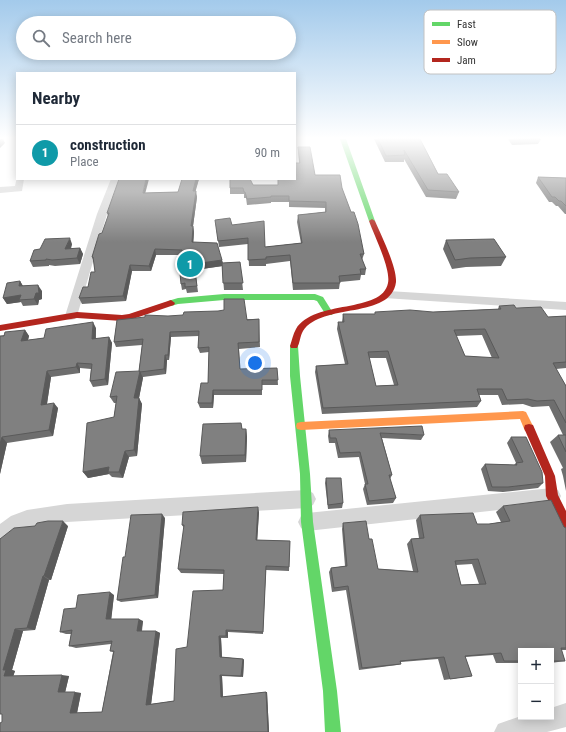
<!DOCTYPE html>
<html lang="en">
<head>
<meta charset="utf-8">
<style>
	body { margin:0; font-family:"Roboto Condensed",sans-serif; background:#f2f2f3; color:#1f2937 }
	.controls { position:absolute; right:12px; bottom:12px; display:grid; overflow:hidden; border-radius:0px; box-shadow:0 2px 10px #0003 }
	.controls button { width:36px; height:36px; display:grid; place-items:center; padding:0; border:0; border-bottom:1px solid #e0e1e3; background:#fff; color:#1f2937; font:20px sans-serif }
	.you { position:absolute; left:255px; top:363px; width:14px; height:14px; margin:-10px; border:3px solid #fff; border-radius:50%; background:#1a73e8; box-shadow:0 0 0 6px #1a73e833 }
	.badge { display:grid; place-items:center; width:26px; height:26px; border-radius:50%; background:#7a7a7a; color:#fff; font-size:13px; font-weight:700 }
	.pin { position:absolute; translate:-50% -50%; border:2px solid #fff; box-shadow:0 1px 4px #0006 }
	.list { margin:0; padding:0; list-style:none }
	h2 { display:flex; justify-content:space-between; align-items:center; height:52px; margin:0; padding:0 16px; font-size:17px }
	h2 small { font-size:13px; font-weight:400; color:#747a83 }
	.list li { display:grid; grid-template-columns:26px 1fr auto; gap:12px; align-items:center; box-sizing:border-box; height:56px; padding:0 16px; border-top:1px solid #e0e1e3 }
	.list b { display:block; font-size:15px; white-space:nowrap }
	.list p { margin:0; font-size:13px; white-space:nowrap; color:#747a83 }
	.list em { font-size:13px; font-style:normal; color:#747a83 }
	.icon { flex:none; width:22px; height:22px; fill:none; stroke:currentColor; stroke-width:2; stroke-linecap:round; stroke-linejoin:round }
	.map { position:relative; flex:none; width:566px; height:732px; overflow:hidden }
	.search { position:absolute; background:#fff; box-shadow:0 2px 10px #0003; left:16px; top:16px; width:280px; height:44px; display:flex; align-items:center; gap:10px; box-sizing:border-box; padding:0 14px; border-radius:22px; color:#747a83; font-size:15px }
	.panel { position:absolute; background:#fff; box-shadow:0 2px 10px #0003; left:16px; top:72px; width:280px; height:108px; border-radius:0px }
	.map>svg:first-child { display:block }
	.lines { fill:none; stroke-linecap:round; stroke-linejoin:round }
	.street { fill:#d6d6d6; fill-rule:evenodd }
	.fast { fill:#63d668; fill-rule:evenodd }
	.slow { fill:#ff974d; fill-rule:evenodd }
	.jam { fill:#b3261e; fill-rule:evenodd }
	.wall { fill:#6e6e6e; fill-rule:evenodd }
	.shaded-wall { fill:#5a5a5a }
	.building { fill:#808080; stroke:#5a5a5a; fill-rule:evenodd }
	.key { fill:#fff; stroke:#c2c2c2; stroke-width:1 }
	.key-label { font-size:11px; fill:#323232 }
</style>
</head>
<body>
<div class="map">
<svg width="566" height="732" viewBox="0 0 566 732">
	<rect width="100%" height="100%" fill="#fff"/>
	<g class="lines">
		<path class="street" d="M 17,177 L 17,179 L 24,179 L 22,191 L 0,193 L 0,187 L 15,186 Z
			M 111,179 L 119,179 L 107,214 L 77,316 L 75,319 L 71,320 L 67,319 L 65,316 L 97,214 Z
			M 388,291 L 566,302 L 566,310 L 384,298 L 382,295 L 384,292 Z
			M 552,488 L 558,490 L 561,496 L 558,502 L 552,504 L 307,531 L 301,528 L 298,522 L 301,516 L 307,513 Z
			M 307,490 L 313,493 L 316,499 L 313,505 L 307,508 L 67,522 L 22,530 L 7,542 L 0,544 L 0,524 L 11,516 L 27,510 L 67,504 Z
			M 566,703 L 566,727 L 547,732 L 494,732 L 498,724 L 521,716 L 551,717 L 551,708 Z"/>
		<path class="fast" d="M 340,139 L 346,139 L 375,221 L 374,222 L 369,221 Z
			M 224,294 L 315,294 L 323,297 L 333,313 L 332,315 L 326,315 L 317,301 L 314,300 L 224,300 L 178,304 L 171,306 L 167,303 L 168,301 L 178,298 Z
			M 294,343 L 298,346 L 300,376 L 310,474 L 313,522 L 337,691 L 341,732 L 325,732 L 323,691 L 301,522 L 300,474 L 290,376 L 290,346 Z"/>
		<path class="slow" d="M 523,411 L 526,412 L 534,428 L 533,431 L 529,432 L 525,431 L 520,419 L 301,430 L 297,429 L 296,426 L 297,423 L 301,422 Z"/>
		<path class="jam" d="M 372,219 L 375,221 C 381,235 397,267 396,282 C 391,320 322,302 303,331 C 300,336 300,343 297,348 L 291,348 L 290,346 C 292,340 293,334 296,329 C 314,299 382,314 388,283 C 391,269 374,235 369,221 Z
			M 171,300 L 175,303 L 174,305 L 130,320 L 122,321 L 77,318 L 0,331 L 0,325 L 77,312 L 122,315 L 129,314 Z
			M 529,424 L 533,425 L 555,476 L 558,495 L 566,511 L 566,529 L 562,527 L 546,496 L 545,476 L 524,428 L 525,425 Z"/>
	</g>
	<path class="wall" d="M 374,139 L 420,139 L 438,174 L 459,192 L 456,199 L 426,197 L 404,159 L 404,162 L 385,162 Z
		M 508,139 L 541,139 L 538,144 L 512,145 Z
		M 298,147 L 315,175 L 342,188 L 364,254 L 362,260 L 366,269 L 365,275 L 361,275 L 360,280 L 340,282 L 339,289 L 293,290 L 290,261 L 266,264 L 266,266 L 249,266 L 248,244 L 219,247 L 215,220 L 232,225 L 265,247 L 301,243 L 297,222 L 298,215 L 325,212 L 325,208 L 289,207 L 289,202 L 271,202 L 271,203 L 247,205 L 246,198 L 244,198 L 244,194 L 230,194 L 230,188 L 253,185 L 278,185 L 299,163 Z
		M 538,177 L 566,178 L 566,214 L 565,214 L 558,206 L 556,206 L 552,202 L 549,202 L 536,183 Z
		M 199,179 L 195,191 L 197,197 L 193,226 L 194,232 L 193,242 L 222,260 L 223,263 L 240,262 L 243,290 L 224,290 L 222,266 L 195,270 L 198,292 L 187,293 L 186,289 L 182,290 L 181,284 L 181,255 L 156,255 L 151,271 L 132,271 L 126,301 L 82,304 L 79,298 L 88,287 L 95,272 L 94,262 L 92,257 L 102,233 L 108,216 L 107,213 L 146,193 L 178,192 Z
		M 446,240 L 506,257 L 501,266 L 466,267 L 452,269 L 443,249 Z
		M 72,244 L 71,249 L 80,248 L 83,254 L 80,264 L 55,266 L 49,265 L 49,266 L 33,267 L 30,261 L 40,249 Z
		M 20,281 L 23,286 L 42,291 L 42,299 L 39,300 L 38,305 L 23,306 L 21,302 L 7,304 L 3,298 Z
		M 499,306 L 516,308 L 548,317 L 566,316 L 566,368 L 556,369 L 566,386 L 566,491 L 563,476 L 561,469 L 563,468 L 550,442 L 558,435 L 563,435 L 549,406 L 532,407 L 523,404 L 502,405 L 498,395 L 479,395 L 481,401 L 477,407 L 322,414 L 315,372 L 316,366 L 345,364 L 337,329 L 338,322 L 342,322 L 343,314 L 375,314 L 375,312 L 433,312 L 498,309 ZM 482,335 L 492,358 L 465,356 L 456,336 ZM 369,358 L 386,358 L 394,385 L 376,386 Z
		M 259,319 L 260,347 L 239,349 L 240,369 L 277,368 L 278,385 L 262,385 L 262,395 L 214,395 L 213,408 L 200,408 L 198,403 L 208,383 L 209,352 L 200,353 L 198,348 L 199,336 L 171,337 L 169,360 L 167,360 L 166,374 L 143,377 L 139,398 L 142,404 L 137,456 L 129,457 L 123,478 L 112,477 L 109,474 L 88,478 L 83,472 L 114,417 L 116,403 L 114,403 L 110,397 L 139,371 L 142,345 L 116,347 L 114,342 L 117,320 Z
		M 96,328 L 96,339 L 109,337 L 112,343 L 108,385 L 93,387 L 90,381 L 91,369 L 80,368 L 80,373 L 51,377 L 47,404 L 58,408 L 53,436 L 7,443 L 0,474 L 0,336 L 25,330 L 29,336 L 28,340 L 44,338 Z
		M 241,423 L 242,429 L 246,429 L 247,437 L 246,462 L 202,464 L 200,456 Z
		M 329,430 L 424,435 L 421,440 L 382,438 L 392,475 L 390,479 L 396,498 L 393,503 L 367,505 L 363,489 L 365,484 L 359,457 L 338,458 L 335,443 L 329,443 L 328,436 Z
		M 511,437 L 543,483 L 538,488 L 503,492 L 488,491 L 481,469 L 485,464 L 514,465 L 516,463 L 507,443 Z
		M 326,478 L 343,503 L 342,508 L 328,509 L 325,483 Z
		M 503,506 L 566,528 L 566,650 L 561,650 L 565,661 L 551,663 L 551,651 L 521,651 L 521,663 L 496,663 L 493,655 L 465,657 L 472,676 L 444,680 L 438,659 L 401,662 L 401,664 L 397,665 L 359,670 L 346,590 L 332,592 L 329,572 L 331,568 L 345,566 L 342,529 L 343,523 L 369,539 L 378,569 L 413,571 L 407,544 L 411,539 L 419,538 L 416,520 L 420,515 L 477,524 L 489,524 L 501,522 L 496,512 ZM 472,564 L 479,584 L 461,585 L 456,565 Z
		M 259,512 L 257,540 L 290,541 L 289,571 L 266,570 L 263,634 L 228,632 L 228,638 L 221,638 L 222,657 L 243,659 L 244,660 L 243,677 L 222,676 L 223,697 L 266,692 L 267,692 L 269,732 L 0,732 L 2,722 L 0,539 L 68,526 L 51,580 L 49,580 L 35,630 L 23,631 L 12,670 L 15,671 L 13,676 L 69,676 L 65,692 L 81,693 L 77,713 L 102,712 L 113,652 L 110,651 L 111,644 L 76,648 L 69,646 L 71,634 L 66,634 L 60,632 L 76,608 L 114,595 L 111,619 L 143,621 L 142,631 L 156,631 L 160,633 L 151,704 L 174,701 L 187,647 L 223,590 L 224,574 L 181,573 L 178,569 L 184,528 L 182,525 Z
		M 165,518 L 158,598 L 121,602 L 117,600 L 125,557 Z"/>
	<path class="shaded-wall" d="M 0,139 L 3,139 L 5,143 L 0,148 Z
		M 146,179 L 149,179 L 144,198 L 143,193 Z
		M 196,179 L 199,179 L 194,197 L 193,191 Z
		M 196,191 L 197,197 L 193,226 L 194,232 L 193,248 L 192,242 L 191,226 Z
		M 70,238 L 72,244 L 68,255 L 65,249 Z
		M 80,248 L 83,254 L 80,264 L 77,258 Z
		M 155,249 L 156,255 L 151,271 L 149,266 Z
		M 222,260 L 223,266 L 195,270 L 198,292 L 194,264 Z
		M 130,265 L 132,271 L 126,301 L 123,296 Z
		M 20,281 L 24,288 L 19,286 Z
		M 38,285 L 42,291 L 42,299 L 39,300 L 38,305 L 34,299 Z
		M 21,295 L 19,300 L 21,302 L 7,304 L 3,298 Z
		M 93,322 L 96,328 L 95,345 L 92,339 Z
		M 25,330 L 29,336 L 26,347 L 21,341 Z
		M 170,332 L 171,337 L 169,360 L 168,355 Z
		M 109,337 L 112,343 L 108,385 L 105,379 Z
		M 165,355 L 167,360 L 166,374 L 164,369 Z
		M 77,363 L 80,368 L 80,373 L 76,367 Z
		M 47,371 L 51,377 L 46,410 L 41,405 Z
		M 140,371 L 143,378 L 139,398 L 142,404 L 137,456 L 134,450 L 134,398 Z
		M 213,390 L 214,395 L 213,408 L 212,403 Z
		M 54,403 L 58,408 L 53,436 L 49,430 Z
		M 246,429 L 247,437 L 246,462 L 245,455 Z
		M 2,437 L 7,443 L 0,474 L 0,444 Z
		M 125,451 L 129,457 L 123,478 L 119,472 Z
		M 109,467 L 108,472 L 109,474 L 88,478 L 83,472 Z
		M 258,507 L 259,512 L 257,545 L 256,540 Z
		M 162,514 L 165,518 L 158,598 L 155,595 Z
		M 63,521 L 68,526 L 51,580 L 44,576 Z
		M 43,576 L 49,580 L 35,630 L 27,628 Z
		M 110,592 L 114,595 L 111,622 L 106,619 Z
		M 139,619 L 143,621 L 141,633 L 137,631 Z
		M 15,629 L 23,631 L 12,670 L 15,671 L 13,677 L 4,676 L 3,670 Z
		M 226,630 L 228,632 L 228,638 L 226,636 Z
		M 156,631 L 160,633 L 151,705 L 146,705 Z
		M 219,636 L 221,638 L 222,658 L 220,657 Z
		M 243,659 L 244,660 L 243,677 L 241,676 Z
		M 62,675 L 69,676 L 65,693 L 58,692 Z
		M 220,675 L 222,676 L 223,698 L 221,697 Z
		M 75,692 L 81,693 L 77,713 L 70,713 Z
		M 266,692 L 267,692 L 269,732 L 268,732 Z"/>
	<path class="building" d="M 378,139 L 420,139 L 438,174 L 447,174 L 459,192 L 428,190 L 404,150 L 405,155 L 386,156 Z
		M 514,139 L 540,139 L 515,140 Z
		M 298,147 L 310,147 L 315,175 L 340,175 L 342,188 L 351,212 L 354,212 L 358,224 L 364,254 L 360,254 L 366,269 L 360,269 L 361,274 L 339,276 L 340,283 L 293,283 L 290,255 L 266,257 L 266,259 L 248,260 L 248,238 L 218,241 L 215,220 L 230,218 L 232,225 L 264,221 L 265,247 L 302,243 L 298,215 L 326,212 L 326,202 L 289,201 L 289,196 L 271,196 L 271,197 L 247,199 L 245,192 L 244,192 L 243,188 L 230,188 L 230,179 L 250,179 L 253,185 L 278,185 L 278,179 L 295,179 L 295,163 L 300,163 Z
		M 538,177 L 566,178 L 566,206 L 561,201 L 559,201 L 555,197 L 552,197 Z
		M 119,179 L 146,179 L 143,193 L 178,192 L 182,179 L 196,179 L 193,191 L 196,191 L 191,226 L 193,226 L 192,242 L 217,243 L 222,260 L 194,264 L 197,286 L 185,287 L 185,283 L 181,284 L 179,263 L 182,250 L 155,249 L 149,266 L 130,265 L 123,296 L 79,298 L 83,287 L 88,287 L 91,272 L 95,272 L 93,257 L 92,257 L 99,234 L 102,233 L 109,213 L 107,213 Z
		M 70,238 L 65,249 L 80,248 L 77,258 L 52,260 L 46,259 L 46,260 L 30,261 L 34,250 L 40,249 L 45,239 Z
		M 494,239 L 506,257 L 470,258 L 455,260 L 446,240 Z
		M 240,262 L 243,283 L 223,283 L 222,263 Z
		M 20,281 L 19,286 L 38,285 L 39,293 L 36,293 L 34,299 L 19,300 L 21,295 L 3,298 L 7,283 Z
		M 224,299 L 244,299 L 247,320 L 259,319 L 259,342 L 238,343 L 240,369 L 277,368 L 278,380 L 262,380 L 262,390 L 213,390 L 212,403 L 198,403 L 201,383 L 208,383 L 209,347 L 198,348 L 199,331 L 170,332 L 168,355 L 165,355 L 164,369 L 140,372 L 139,371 L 143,339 L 114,342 L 117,320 L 145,317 L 145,315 L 168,316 L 183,315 L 184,312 L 218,311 L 224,310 Z
		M 514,305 L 516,308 L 541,307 L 548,317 L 566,316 L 566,362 L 553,363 L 566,386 L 566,423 L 554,400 L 537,401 L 528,399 L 507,400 L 502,389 L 477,389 L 481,401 L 323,408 L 316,366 L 348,364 L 338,322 L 344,322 L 343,314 L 375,314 L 375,312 L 410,310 L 433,312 L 501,309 L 499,306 ZM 485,329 L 499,358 L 465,356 L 454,330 ZM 388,351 L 398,385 L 376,386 L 368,352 Z
		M 93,322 L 92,339 L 109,337 L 105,379 L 90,381 L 92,364 L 77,363 L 76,367 L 47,371 L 41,405 L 54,403 L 49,430 L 2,437 L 0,444 L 0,336 L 4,336 L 5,332 L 25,330 L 21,341 L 44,338 L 46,329 Z
		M 140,371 L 134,398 L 139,398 L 134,450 L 125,451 L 119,472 L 108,472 L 109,467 L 83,472 L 87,423 L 114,417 L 117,396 L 110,397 L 116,372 Z
		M 241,423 L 242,429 L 246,429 L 245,455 L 200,456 L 203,424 Z
		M 422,426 L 424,435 L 380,433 L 392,475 L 389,475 L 396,498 L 369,501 L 365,484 L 368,484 L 360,452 L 340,453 L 336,438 L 330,438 L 329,430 Z
		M 558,435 L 566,435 L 566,452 Z
		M 511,437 L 526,437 L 542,472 L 543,483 L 508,487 L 492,487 L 485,464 L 517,465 L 516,463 L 523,462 Z
		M 326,478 L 341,478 L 343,503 L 328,505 Z
		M 551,500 L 564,527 L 566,528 L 566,648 L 561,648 L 565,661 L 551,661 L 551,651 L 521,651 L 521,661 L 504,661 L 501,653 L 465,656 L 472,676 L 450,679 L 444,657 L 400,661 L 401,664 L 362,668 L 348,586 L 334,588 L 331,568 L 347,566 L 343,523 L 366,521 L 369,539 L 372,539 L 378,569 L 418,572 L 411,539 L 424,538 L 420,515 L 473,513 L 477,524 L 489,524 L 510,521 L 503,506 ZM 478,559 L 486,584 L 461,585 L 455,561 Z
		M 258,507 L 256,540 L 290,541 L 289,567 L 266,566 L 263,632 L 226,630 L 226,636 L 219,636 L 220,657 L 243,659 L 241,676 L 220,675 L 221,697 L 266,692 L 268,732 L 0,732 L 0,723 L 2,722 L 2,714 L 0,714 L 0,539 L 14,528 L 35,526 L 37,523 L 48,521 L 63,521 L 44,576 L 43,576 L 27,628 L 15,629 L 3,670 L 6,670 L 4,676 L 62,675 L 58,692 L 75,692 L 70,713 L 102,712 L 114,651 L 110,651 L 112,641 L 69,646 L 72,630 L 60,632 L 64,609 L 76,608 L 78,595 L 110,592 L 106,619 L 139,619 L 137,631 L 156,631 L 146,705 L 174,701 L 176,649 L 187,647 L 193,591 L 223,590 L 224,570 L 178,569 L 184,525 L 182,525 L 183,512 Z
		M 162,514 L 155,595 L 117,600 L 123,557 L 125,557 L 131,515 Z"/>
	<linearGradient id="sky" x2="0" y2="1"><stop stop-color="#a3caeb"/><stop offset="0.57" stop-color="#fff"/><stop offset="1" stop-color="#fff" stop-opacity="0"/></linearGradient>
	<rect width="566" height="242" fill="url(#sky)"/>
	<rect x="424" y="10" width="132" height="64" rx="6" class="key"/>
	<rect x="432" y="22" width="18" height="4" fill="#63d668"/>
	<rect x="432" y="40" width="18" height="4" fill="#ff974d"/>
	<rect x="432" y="58" width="18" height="4" fill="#b3261e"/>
	<g class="key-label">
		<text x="457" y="28">Fast</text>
		<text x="457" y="46">Slow</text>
		<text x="457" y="64">Jam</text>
	</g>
</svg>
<div class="controls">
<button>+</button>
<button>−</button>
</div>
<div class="you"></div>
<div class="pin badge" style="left:190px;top:264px;background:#0f9aa8">1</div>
<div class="search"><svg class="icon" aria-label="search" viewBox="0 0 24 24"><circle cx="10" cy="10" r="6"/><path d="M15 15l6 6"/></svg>Search here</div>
<section class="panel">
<h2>Nearby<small></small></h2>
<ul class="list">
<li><span class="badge" style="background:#0f9aa8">1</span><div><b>construction</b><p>Place</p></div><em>90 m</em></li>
</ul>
</section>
</div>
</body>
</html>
